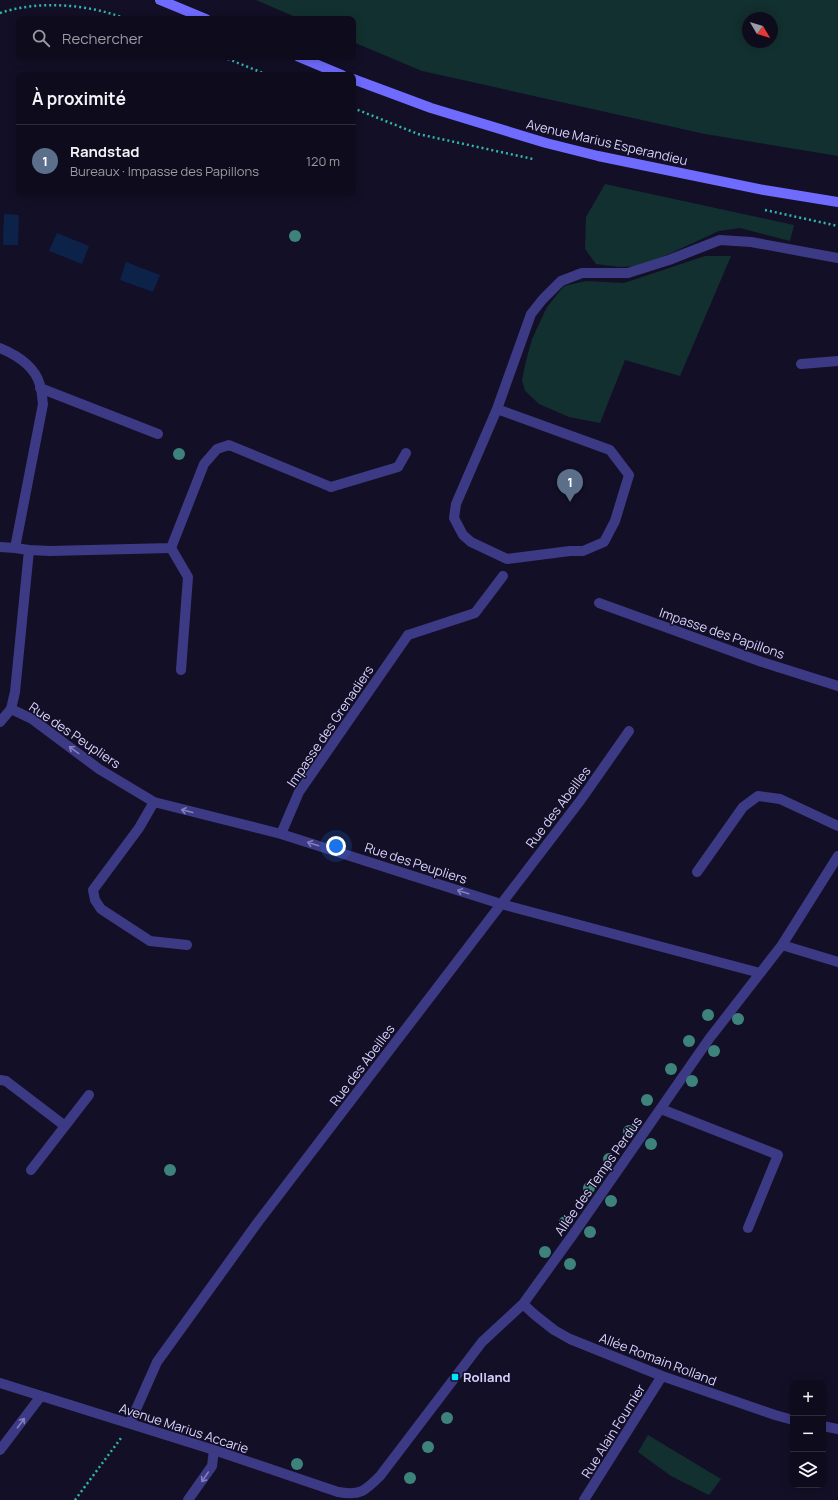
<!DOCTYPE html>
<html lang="fr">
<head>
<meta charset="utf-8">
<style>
	body { margin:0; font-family:Manrope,sans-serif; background:#1c1929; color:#f1f3f6 }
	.controls { position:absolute; right:12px; bottom:12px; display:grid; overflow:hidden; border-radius:8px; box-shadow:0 2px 10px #0003 }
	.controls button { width:36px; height:36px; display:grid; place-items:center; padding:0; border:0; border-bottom:1px solid #2e2b3b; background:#0e0b1c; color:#f1f3f6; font:20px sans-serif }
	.compass { position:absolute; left:742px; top:12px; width:36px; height:36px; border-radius:50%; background:#0e0b1c; box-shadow:0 2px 10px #0003; rotate:128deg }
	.you { position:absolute; left:336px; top:846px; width:14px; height:14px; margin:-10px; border:3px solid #fff; border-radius:50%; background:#1a73e8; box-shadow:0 0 0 6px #1a73e833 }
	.badge { display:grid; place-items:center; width:26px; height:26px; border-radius:50%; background:#00e5ff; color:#fff; font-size:13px; font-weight:700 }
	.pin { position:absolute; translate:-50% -33px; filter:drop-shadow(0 1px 2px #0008) }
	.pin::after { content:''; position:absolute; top:21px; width:14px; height:12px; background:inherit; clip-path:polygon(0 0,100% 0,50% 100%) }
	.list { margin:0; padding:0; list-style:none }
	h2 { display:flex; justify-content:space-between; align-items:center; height:52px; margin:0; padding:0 16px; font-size:17px }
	h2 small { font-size:13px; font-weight:400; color:#9b9ba3 }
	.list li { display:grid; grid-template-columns:26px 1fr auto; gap:12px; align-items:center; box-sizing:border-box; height:72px; padding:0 16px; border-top:1px solid #2e2b3b }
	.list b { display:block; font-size:15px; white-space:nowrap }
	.list p { margin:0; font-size:13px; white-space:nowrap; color:#9b9ba3 }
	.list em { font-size:13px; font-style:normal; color:#9b9ba3 }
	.icon { flex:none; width:22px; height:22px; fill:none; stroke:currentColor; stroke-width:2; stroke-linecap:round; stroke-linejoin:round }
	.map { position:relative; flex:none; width:838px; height:1500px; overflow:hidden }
	.search { position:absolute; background:#0e0b1c; box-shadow:0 2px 10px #0003; left:16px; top:16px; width:340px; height:44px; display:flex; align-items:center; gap:10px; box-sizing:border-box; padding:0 14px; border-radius:8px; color:#9b9ba3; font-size:15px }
	.panel { position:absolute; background:#0e0b1c; box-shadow:0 2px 10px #0003; left:16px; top:72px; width:340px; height:124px; border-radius:8px }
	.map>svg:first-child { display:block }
	.green { fill:#12302f; fill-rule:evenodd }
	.water { fill:#0c2248 }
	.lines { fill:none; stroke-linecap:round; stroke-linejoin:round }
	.path { stroke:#2fb8b0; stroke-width:2.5; stroke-dasharray:2 3; stroke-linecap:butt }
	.lane { stroke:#3d3a85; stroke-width:10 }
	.street { stroke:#3d3a85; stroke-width:10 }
	.secondary { stroke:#6f6bff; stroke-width:10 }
	.tree { fill:#3d827b }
	.oneway { stroke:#837fbc }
	.poi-dot { fill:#00e5ff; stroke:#130f26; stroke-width:1.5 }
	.labels { text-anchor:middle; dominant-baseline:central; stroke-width:3; stroke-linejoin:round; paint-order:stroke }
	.street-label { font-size:13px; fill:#d9d4ff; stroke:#130f26 }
	.poi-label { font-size:13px; font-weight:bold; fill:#d9d4ff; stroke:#130f26; text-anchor:start }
</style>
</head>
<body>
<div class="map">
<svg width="838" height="1500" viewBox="0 0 838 1500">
	<rect width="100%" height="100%" fill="#130f26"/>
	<path class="green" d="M 256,0 L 838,0 L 838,156 L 705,134 L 422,71 L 353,42 L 353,19 L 300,19 ZM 748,18 L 772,18 L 772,42 L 748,42 Z
		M 605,184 L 794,225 L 790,241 L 740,228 L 719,231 L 643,266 L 619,267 L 596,264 L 585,249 L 586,217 Z
		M 705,256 L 731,256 L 680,376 L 625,360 L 600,423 L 569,417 L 539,404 L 525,391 L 522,380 L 526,361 L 532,339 L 547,307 L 564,286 L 586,281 L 624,283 Z
		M 648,1435 L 721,1479 L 709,1495 L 671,1476 L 638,1452 Z"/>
	<path class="water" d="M 4,214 L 19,215 L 18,245 L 3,245 Z
		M 57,233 L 89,246 L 82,264 L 49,251 Z
		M 126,262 L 160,275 L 153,292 L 120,280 Z"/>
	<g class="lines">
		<path class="path" d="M 0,13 C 39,0 88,4 127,19
			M 223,57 L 268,75
			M 353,108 L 418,134 L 533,159
			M 765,210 L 838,226
			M 75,1500 L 121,1438"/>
		<path class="lane" d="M 801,364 L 838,361
			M 40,388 L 158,434
			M 497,409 L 610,450 L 629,475 L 615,521 L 604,542 L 583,551 L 570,551 L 507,559 L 471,542 L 463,535 L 454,518 L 456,504 L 497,409 L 531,314 L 543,299 L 561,281 L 582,273 L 628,273 L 669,260 L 720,240 L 751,242 L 838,258
			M 331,487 L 398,467 L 406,453
			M 171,548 L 188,577 L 181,670
			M 408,635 L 475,613 L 503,576
			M 697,872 L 743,807 L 758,796 L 780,799 L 838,826
			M 661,1109 L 778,1155 L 748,1228"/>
		<path class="street" d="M 0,348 C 17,355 35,366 40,385 C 42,391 42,398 43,404 L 15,548 L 29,550 L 15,692 L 11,709 L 32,719 L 99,769 L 154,802 L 281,834 L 501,904 L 760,973
			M 0,547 L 15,548
			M 29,550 L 50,551 L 171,548 L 204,464 L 217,449 L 229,445 L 331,487
			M 599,603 L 762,662 L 838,686
			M 0,722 L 11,709
			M 154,802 L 139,828 L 93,890 L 95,900 L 101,909 L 150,941 L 187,945
			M 281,834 L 299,792 L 408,635
			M 782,945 L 838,962
			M 0,1080 L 6,1081 L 65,1126
			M 31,1170 L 89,1095
			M 523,1304 L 535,1315 L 554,1330 L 570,1339 L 662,1376 L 775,1415 L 793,1420
			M 0,1383 L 214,1450 L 338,1492 C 360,1496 365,1491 380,1476 L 482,1342 L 523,1304 L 572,1236 L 709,1039 L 782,945 L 838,856
			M 130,1423 L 157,1362 L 258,1222 L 580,801 L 629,731
			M 823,1426 L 838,1429
			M 0,1450 L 41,1396
			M 188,1500 L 212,1466 L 214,1450
			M 584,1500 L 662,1376"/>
		<path class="secondary" d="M 160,0 L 206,19
			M 299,57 L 342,75
			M 353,79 L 431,108 L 546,143 L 598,156 L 764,190 L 838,202"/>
	</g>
	<g class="tree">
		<circle cx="295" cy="236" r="6"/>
		<circle cx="179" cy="454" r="6"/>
		<circle cx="708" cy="1015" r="6"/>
		<circle cx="738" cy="1019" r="6"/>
		<circle cx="689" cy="1041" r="6"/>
		<circle cx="714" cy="1051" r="6"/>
		<circle cx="671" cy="1069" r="6"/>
		<circle cx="692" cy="1081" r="6"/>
		<circle cx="647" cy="1100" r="6"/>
		<circle cx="629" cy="1131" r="6"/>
		<circle cx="651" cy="1144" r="6"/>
		<circle cx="609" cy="1159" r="6"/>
		<circle cx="170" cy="1170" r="6"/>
		<circle cx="589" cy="1188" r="6"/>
		<circle cx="611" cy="1201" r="6"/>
		<circle cx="565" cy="1222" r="6"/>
		<circle cx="590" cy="1232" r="6"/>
		<circle cx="545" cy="1252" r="6"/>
		<circle cx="570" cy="1264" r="6"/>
		<circle cx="447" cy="1418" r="6"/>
		<circle cx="428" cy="1447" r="6"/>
		<circle cx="297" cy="1464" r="6"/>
		<circle cx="410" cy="1478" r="6"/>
	</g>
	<defs><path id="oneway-shaft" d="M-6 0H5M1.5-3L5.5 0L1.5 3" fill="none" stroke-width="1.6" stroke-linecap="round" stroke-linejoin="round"/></defs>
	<g class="oneway">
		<use href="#oneway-shaft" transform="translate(74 750) rotate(-144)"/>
		<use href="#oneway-shaft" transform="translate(187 811) rotate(-166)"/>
		<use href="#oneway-shaft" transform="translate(313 844) rotate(-162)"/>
		<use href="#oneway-shaft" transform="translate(463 892) rotate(-162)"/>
		<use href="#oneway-shaft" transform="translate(21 1423) rotate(-53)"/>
		<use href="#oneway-shaft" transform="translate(205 1477) rotate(124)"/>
	</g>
	<rect class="poi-dot" x="451" y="1373" width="8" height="8" rx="2"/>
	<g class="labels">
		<g class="street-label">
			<text transform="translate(607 142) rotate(13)">Avenue Marius Esperandieu</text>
			<text transform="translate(722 633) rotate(19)">Impasse des Papillons</text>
			<text transform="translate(330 726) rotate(-56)">Impasse des Grenadiers</text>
			<text transform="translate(75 735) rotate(34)">Rue des Peupliers</text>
			<text transform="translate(558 807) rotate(-53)">Rue des Abeilles</text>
			<text transform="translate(416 863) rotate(18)">Rue des Peupliers</text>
			<text transform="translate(362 1065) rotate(-53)">Rue des Abeilles</text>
			<text transform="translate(598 1176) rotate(-55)">Allée des Temps Perdus</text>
			<text transform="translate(658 1359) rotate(21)">Allée Romain Rolland</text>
			<text transform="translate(184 1428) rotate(18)">Avenue Marius Accarie</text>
			<text transform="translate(613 1431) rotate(-58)">Rue Alain Fournier</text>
		</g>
		<g class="poi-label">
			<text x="463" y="1377">Rolland</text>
		</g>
	</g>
</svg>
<div class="controls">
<button>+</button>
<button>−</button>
<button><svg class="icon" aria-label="layers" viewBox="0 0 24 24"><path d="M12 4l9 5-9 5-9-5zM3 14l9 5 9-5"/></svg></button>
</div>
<svg class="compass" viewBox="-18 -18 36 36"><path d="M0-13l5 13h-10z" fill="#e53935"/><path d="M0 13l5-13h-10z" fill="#9b9ba3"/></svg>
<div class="you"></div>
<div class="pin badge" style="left:570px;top:502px;background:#5c6f8a">1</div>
<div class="search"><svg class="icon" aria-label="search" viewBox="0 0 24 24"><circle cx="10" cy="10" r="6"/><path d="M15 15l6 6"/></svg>Rechercher</div>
<section class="panel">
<h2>À proximité<small></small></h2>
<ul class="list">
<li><span class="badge" style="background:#5c6f8a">1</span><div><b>Randstad</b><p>Bureaux · Impasse des Papillons</p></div><em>120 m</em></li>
</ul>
</section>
</div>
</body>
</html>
